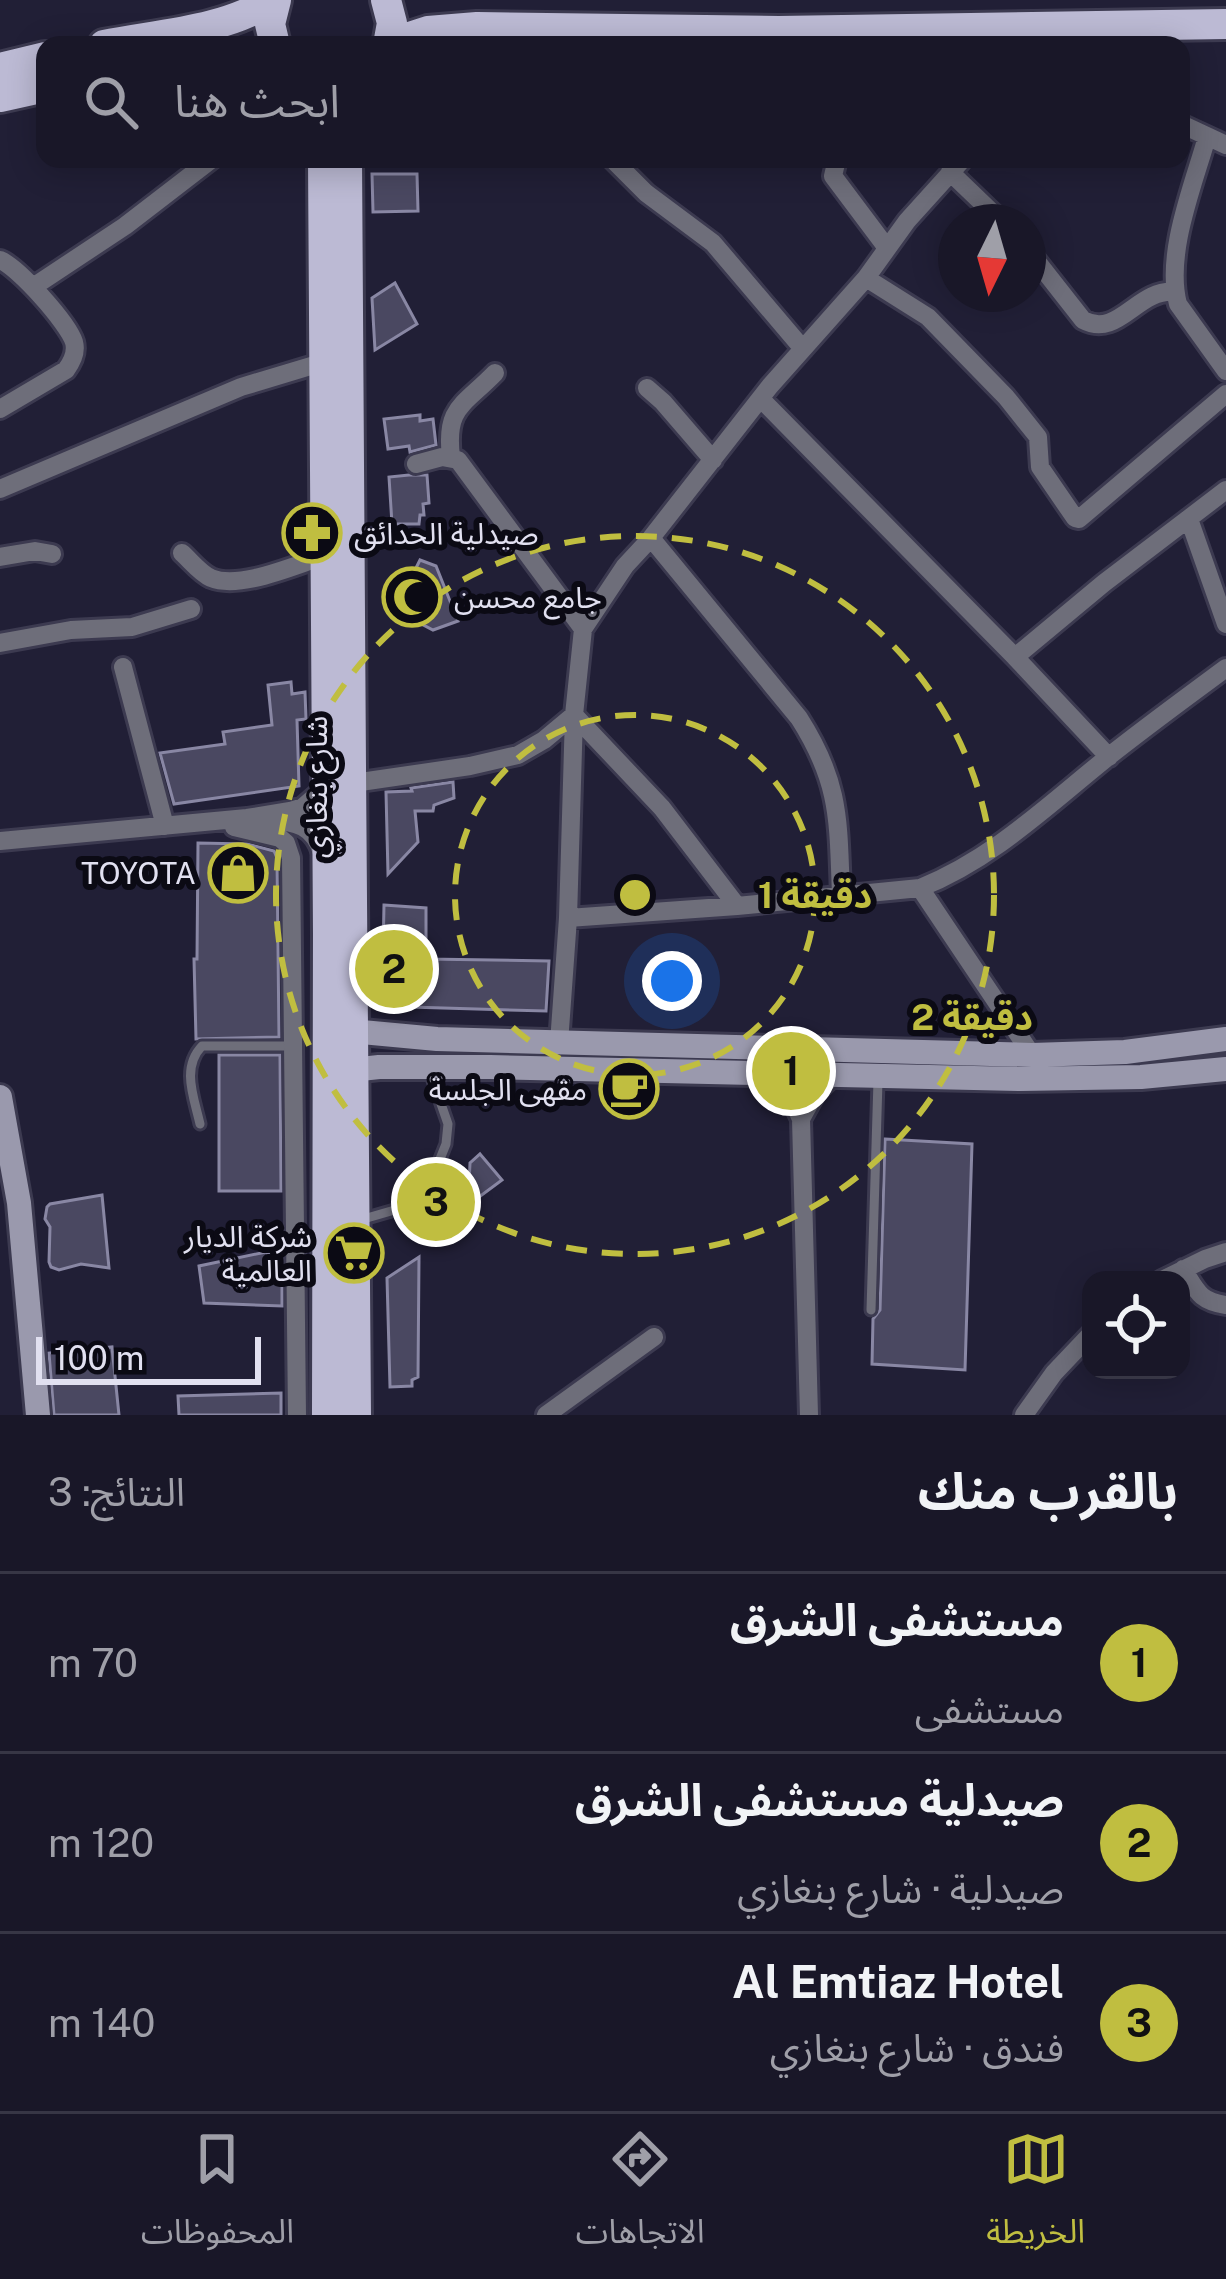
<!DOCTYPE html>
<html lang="ar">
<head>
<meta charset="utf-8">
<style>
	body { margin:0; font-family:"Public Sans","Noto Sans Arabic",sans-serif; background:#222030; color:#f1f3f6; direction:rtl }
	.controls { position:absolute; right:36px; bottom:36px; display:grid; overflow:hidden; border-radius:24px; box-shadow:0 6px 30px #0003 }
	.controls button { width:108px; height:108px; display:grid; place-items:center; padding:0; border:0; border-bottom:3px solid #373645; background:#191728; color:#f1f3f6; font:60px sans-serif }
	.compass { position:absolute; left:938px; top:204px; width:108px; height:108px; border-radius:50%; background:#191728; box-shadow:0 6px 30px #0003; rotate:185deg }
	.scale { position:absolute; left:36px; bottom:30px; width:225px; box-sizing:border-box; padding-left:12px; border:6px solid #e1e0f0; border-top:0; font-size:33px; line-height:42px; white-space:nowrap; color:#e1e0f0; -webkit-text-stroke:9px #0b0a14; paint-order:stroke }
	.you { position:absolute; left:672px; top:981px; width:42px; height:42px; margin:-30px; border:9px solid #fff; border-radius:50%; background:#1a73e8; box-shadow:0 0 0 18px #1a73e833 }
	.badge { display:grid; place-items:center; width:78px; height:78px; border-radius:50%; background:#c0be40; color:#111; font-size:39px; font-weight:700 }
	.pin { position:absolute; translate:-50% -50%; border:6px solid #fff; box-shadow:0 3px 12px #0006 }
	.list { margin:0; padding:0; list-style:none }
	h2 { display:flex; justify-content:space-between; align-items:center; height:156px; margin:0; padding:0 48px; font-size:51px }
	h2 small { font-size:39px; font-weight:400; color:#9f9fa8 }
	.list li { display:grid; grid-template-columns:78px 1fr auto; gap:36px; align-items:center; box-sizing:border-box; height:180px; padding:0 48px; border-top:3px solid #373645 }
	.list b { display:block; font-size:45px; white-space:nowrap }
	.list p { margin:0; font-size:39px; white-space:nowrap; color:#9f9fa8 }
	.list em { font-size:39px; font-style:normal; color:#9f9fa8 }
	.icon { flex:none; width:66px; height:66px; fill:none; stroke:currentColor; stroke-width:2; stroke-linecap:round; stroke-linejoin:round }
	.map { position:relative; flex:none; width:1226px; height:1415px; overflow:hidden; direction:ltr }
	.search { position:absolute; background:#191728; box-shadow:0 6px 30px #0003; left:36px; right:36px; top:36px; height:132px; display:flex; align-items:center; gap:30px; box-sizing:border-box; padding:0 42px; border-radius:24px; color:#9f9fa8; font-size:45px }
	.sheet { height:696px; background:#191728 }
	nav { display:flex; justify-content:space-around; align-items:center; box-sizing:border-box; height:168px; border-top:3px solid #373645; background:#191728; font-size:33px; color:#9f9fa8 }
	nav a { display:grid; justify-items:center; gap:6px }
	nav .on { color:#c0be40 }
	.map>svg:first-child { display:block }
	.building { fill:#4a4861; stroke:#8987a4; stroke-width:3 }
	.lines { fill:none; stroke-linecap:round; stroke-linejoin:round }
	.service-casing { stroke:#3c3a50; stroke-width:15 }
	.minor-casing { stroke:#3c3a50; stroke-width:24 }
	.secondary-casing { stroke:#3c3a50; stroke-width:30 }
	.primary-casing { stroke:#3c3a50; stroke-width:36 }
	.service { stroke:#6e6e7a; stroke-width:9 }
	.minor { stroke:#6e6e7a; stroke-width:18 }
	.secondary { stroke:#9a99ad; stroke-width:24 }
	.primary { stroke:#bcbad4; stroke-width:30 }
	.ring { fill:none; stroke:#c0be40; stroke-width:6; stroke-dasharray:21 15 }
	.labels { text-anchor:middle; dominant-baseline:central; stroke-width:12; stroke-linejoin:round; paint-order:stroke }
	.poi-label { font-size:30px; fill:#e1e0f0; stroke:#0b0a14; text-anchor:end }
	.street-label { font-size:30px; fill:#e1e0f0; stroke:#0b0a14 }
	.centre { fill:#c0be40; stroke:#0b0a14; stroke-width:6 }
	.ring-label { font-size:36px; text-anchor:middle; font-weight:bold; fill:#c0be40; stroke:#0b0a14; stroke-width:12; stroke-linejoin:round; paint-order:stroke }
</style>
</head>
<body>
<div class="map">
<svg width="1226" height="1415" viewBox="0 0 1226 1415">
	<rect width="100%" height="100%" fill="#211f36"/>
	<path class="building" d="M 372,174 L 417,174 L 418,211 L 373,212 Z
		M 395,283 L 417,324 L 375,350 L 372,298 Z
		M 420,415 L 420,421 L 433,419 L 436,445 L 410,452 L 409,446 L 388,449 L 384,419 Z
		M 409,475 L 427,475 L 429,503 L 423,504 L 424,515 L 420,515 L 419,524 L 392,524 L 389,477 Z
		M 420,560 L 436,566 L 458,621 L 433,630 L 395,610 Z
		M 291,682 L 292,694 L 305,692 L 306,719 L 297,720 L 299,786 L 174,804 L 160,753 L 225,744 L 223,732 L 272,725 L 268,685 Z
		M 453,782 L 454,798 L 434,805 L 433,811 L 415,811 L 418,842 L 388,874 L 386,792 L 412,791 L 411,788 Z
		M 198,843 L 247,844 L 274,851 L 277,858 L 279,1037 L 196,1039 L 194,959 L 197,959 Z
		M 384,905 L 426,908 L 426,959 L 549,961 L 546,1011 L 410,1007 L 401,953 L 383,953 Z
		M 219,1055 L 280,1055 L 281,1191 L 219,1191 Z
		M 885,1139 L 972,1144 L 965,1370 L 872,1364 L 873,1319 L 880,1310 Z
		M 480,1154 L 502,1180 L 428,1235 L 418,1221 L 469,1184 L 470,1163 Z
		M 102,1195 L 109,1268 L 81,1264 L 59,1270 L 51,1267 L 49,1262 L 50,1227 L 45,1219 L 47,1207 L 50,1204 Z
		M 266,1252 L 282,1266 L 282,1306 L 204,1303 L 199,1266 Z
		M 419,1257 L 418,1377 L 412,1380 L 412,1386 L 390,1387 L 387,1278 Z
		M 112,1347 L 119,1415 L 54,1415 L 49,1353 Z
		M 281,1393 L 281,1415 L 179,1415 L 178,1396 Z"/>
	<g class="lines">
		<defs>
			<path id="service" d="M 200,1124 C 194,1097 181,1068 202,1046 L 293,1046
				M 360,1220 L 398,1209 L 428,1189 L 446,1144 L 448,1124 L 430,1072
				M 871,1310 L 878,1081"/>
			<path id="minor" d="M 1181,124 L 1226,145
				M 1207,137 C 1193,186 1165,254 1178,304 L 1226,371
				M 612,159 L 646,193 L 713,243 L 803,349
				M 837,159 L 833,176 L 887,248
				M 950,172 L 1002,222
				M 1028,250 L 1083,320 C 1119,339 1137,288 1175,292
				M 0,260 C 18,267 68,323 74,342 C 77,353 72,362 66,370 L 0,409
				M 866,278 L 928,317 L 1006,397 L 1038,437 L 1040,467 L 1075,518 L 1079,519 L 1226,394
				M 33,287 L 125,226 L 212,159
				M 647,388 L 663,402 L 713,460
				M 762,400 L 1015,657 L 1109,757
				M 451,457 C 445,407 463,406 495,373
				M 416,464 L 442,457 L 458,460 L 583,629
				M 0,489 L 241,387 L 324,362
				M 1189,519 L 1226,624
				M 651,538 L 799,718 C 841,784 838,821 841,895
				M 182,553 C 191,561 200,573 211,578 C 240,590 295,565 324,556
				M 0,557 L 35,551 L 52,554
				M 0,643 L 71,630 L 132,627 L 191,609
				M 1015,657 L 1104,583 L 1226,490
				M 123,667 L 165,826
				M 270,820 C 296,822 314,826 322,853
				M 234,827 L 280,838 L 286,843 L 291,858 L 297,1415
				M 0,841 L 247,818 L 290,811 L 303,807 L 326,787 L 470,766 L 518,755 L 544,740 L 574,715 L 662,808 L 737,906
				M 920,888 L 1032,1055
				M 568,918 L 737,906 L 920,888 C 993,859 1048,805 1108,757 C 1147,726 1187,697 1226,668
				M 559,1043 L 568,918 L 574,715 L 583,629 L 625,566 L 651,538 L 770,386 L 866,278 L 907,221 L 963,159
				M 771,1074 L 792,1100 L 801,1119 L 809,1415
				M 801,1119 L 816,1092 L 833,1076
				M 1183,1269 C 1197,1291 1199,1301 1226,1305
				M 1162,1280 L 1205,1259 L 1226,1252
				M 546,1415 L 654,1337
				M 1024,1415 L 1054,1373 L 1091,1334"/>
			<path id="secondary" d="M 351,1031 L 437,1039 L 1032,1055 L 1125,1052 L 1226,1039
				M 351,1070 L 379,1067 L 490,1067 L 1020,1079 L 1141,1077 L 1226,1069
				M 0,1097 L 19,1203 L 38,1415"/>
			<path id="primary" d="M 386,0 L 392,23 L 388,45
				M 388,44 L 428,31 L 477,27 L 779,31 L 1226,24
				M 104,45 C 160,34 224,31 272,0
				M 275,45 L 270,24 L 276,0
				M 0,68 L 45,57
				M 0,97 L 45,87
				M 323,159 L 328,933 L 327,1415
				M 347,159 C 350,578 352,996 356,1415"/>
		</defs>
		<use href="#service" class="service-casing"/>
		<use href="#minor" class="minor-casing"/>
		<use href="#secondary" class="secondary-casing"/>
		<use href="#primary" class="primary-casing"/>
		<use href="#service" class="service"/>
		<use href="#minor" class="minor"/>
		<use href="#secondary" class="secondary"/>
		<use href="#primary" class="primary"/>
	</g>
	<g class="ring">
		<circle cx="635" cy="895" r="180"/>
		<circle cx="635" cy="895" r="359"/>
	</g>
	<defs>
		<symbol id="pharmacy-ring" viewBox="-11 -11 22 22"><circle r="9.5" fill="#0b0a14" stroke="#c0be40" stroke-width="1.5"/><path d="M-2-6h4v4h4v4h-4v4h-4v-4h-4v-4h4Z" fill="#c0be40"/></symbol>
		<symbol id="mosque-ring" viewBox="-11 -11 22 22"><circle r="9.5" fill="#0b0a14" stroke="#c0be40" stroke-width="1.5"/><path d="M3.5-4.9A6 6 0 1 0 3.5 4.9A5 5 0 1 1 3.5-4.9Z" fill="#c0be40"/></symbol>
		<symbol id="shop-ring" viewBox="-11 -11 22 22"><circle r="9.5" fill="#0b0a14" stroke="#c0be40" stroke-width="1.5"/><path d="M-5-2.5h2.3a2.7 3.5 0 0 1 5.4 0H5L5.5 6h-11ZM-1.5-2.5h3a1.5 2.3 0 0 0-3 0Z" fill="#c0be40"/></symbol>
		<symbol id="cafe-ring" viewBox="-11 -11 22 22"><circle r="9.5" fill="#0b0a14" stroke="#c0be40" stroke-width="1.5"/><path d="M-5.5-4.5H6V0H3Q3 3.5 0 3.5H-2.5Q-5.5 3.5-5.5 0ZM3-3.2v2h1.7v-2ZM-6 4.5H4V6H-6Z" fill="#c0be40"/></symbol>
		<symbol id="supermarket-ring" viewBox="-11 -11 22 22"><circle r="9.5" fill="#0b0a14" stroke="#c0be40" stroke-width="1.5"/><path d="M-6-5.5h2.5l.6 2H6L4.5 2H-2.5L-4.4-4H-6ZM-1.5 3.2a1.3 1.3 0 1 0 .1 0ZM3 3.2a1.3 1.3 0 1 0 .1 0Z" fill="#c0be40"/></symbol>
	</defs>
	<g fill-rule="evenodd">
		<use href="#pharmacy-ring" x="279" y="500" width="66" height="66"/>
		<use href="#mosque-ring" x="379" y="564" width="66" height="66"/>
		<use href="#shop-ring" x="205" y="840" width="66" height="66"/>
		<use href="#cafe-ring" x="596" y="1056" width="66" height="66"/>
		<use href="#supermarket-ring" x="321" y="1220" width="66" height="66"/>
	</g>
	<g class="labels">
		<g class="poi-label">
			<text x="354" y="533" text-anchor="start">صيدلية الحدائق</text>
			<text x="454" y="597" text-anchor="start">جامع محسن</text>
			<text x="196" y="873">TOYOTA</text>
			<text x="587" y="1089">مقهى الجلسة</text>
			<text x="312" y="1236">شركة الديار<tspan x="312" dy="34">العالمية</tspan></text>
		</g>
		<g class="street-label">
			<text transform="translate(316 787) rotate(-90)">شارع بنغازي</text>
		</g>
	</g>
	<circle cx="635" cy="895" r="18" class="centre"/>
	<g class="ring-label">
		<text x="815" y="908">1 دقيقة</text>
		<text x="972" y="1030">2 دقيقة</text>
	</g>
</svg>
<div class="controls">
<button><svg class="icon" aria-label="locate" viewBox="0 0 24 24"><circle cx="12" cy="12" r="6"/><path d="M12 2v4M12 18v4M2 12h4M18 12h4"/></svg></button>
</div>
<svg class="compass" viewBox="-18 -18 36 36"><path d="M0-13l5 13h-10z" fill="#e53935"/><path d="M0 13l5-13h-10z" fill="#9f9fa8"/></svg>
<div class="scale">100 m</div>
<div class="you"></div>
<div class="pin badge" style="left:791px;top:1071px">1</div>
<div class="pin badge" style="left:394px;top:969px">2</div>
<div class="pin badge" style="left:436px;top:1202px">3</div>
<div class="search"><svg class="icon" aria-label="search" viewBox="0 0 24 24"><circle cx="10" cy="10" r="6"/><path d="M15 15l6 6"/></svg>ابحث هنا</div>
</div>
<section class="sheet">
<h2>بالقرب منك<small>النتائج: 3</small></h2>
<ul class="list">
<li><span class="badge">1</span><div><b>مستشفى الشرق</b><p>مستشفى</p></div><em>70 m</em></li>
<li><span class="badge">2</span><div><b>صيدلية مستشفى الشرق</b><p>صيدلية · شارع بنغازي</p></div><em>120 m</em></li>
<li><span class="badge">3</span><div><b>Al Emtiaz Hotel</b><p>فندق · شارع بنغازي</p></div><em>140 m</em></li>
</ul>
</section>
<nav>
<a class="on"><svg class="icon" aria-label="map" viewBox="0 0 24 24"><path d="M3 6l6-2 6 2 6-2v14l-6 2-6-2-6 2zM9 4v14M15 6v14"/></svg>الخريطة</a>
<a><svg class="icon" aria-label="directions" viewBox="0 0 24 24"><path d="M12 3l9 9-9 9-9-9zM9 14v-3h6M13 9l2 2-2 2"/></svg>الاتجاهات</a>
<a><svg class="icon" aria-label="saved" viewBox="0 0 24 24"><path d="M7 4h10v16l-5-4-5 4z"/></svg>المحفوظات</a>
</nav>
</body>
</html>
